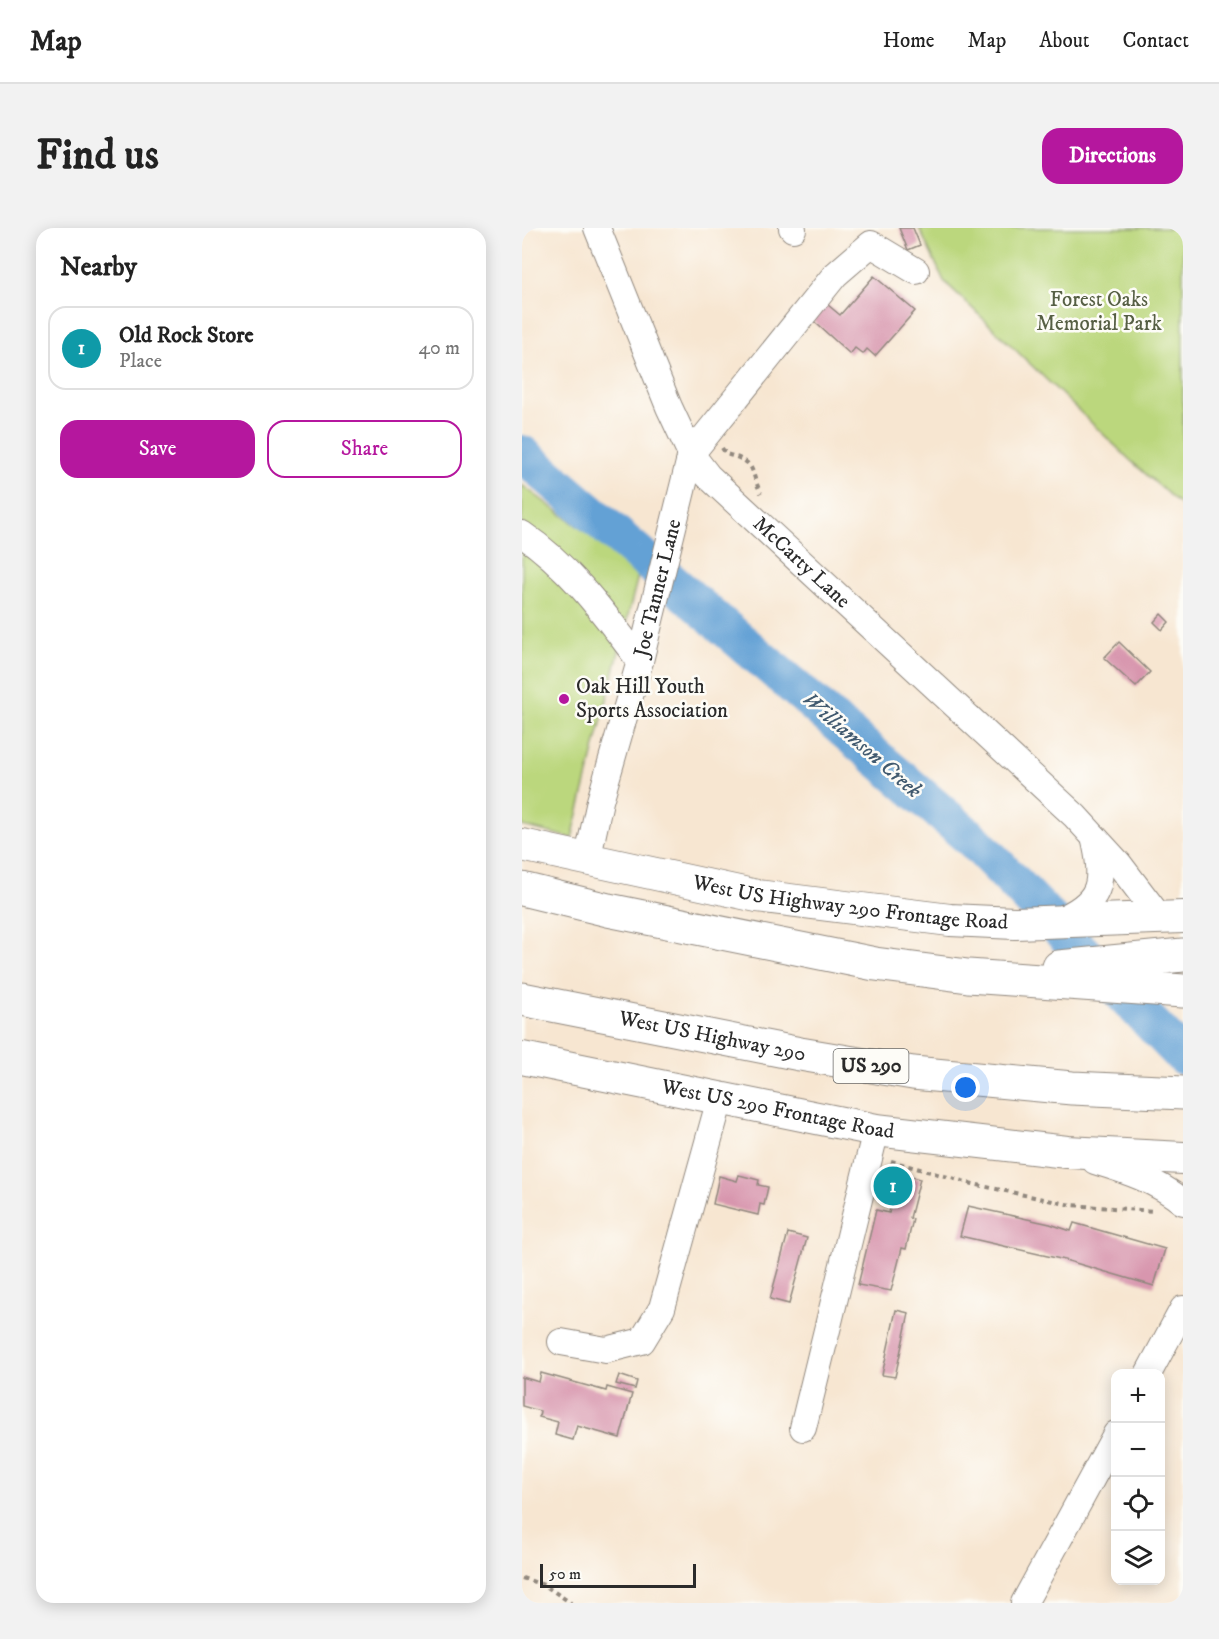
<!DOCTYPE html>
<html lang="en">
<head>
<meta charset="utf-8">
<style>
	body { margin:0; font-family:"IM FELL DW Pica",serif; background:#f2f2f2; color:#222 }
	.controls { position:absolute; right:18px; bottom:18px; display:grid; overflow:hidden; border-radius:12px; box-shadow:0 3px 15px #0003 }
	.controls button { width:54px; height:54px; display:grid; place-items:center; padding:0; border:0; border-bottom:2px solid #e0e0e0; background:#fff; color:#222; font:30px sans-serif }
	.scale { position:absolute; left:18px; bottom:15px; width:156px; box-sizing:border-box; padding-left:6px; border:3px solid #2b2b2b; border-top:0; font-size:16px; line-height:21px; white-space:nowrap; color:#2b2b2b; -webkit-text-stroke:4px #fdfcf7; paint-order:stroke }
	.you { position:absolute; left:444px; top:860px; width:21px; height:21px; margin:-15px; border:4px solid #fff; border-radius:50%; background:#1a73e8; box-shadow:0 0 0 9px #1a73e833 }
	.badge { display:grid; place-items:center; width:39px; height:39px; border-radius:50%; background:#b5179e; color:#fff; font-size:20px; font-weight:700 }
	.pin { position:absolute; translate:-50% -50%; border:3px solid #fff; box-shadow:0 2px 6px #0006 }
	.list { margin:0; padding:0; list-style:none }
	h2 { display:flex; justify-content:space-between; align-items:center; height:78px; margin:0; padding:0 24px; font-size:26px }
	h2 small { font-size:20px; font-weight:400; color:#767676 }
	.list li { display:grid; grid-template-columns:39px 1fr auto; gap:18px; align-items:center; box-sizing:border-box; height:84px; margin:0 12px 12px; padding:0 12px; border:2px solid #e0e0e0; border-radius:18px }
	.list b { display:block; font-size:22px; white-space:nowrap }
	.list p { margin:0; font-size:20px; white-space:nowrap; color:#767676 }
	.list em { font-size:20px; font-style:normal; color:#767676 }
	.actions { display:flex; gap:12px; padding:18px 24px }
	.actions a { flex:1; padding:14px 0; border:2px solid #b5179e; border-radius:18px; text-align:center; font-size:21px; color:#b5179e }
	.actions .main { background:#b5179e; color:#fff }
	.icon { flex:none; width:33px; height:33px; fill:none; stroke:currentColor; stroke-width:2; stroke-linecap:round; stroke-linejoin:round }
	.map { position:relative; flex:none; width:661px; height:1375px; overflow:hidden; border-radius:18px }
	header { display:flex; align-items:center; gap:36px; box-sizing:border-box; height:84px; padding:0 30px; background:#fff; border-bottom:2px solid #e0e0e0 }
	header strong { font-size:28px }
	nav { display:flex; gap:33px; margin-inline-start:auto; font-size:21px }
	.intro { display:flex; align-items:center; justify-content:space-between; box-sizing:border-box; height:144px; padding:0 36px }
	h1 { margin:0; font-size:42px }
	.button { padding:15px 27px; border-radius:18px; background:#b5179e; color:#fff; font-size:21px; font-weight:700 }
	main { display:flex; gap:36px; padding:0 36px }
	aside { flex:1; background:#fff; border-radius:18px; box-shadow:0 3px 15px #0003 }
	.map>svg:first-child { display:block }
	.green { fill:#bbd77d; stroke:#738154; stroke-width:1.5 }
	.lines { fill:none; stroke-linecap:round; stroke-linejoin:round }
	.river { stroke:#63a1d5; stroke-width:38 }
	.building { fill:#d896ae }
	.minor-casing { stroke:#91887e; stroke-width:28 }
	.major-casing { stroke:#91887e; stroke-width:34 }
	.highway-casing { stroke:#91887e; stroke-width:35 }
	.path { stroke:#91887e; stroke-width:4; stroke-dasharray:4.5 4.5; stroke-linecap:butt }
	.minor { stroke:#fff; stroke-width:26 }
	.major { stroke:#fff; stroke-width:32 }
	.highway { stroke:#fff; stroke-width:33 }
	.poi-dot { fill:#b5179e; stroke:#fdfcf7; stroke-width:2 }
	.labels { text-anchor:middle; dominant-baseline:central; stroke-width:5; stroke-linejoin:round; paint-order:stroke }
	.shield { fill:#fdfcf7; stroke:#6a6a68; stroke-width:1.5 }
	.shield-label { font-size:20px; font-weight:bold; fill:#2b2b2b }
	.park-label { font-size:21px; fill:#565f44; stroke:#fdfcf7 }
	.street-label { font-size:21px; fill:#2b2b2b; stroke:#fdfcf7 }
	.poi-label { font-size:21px; fill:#2b2b2b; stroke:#fdfcf7; text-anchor:start }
	.water-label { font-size:22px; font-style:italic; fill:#415a6f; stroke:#fdfcf7 }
</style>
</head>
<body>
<header>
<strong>Map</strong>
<nav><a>Home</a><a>Map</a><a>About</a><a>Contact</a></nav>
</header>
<div class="intro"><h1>Find us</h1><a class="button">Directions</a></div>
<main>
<aside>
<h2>Nearby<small></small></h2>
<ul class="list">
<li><span class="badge" style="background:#0f9aa8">1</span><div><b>Old Rock Store</b><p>Place</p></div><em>40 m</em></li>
</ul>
<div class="actions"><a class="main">Save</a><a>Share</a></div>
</aside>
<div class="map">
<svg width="661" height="1375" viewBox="0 0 661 1375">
	<rect width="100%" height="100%" fill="#fdfcf7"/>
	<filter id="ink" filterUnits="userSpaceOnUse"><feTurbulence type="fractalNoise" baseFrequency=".0167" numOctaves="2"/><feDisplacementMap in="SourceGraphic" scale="12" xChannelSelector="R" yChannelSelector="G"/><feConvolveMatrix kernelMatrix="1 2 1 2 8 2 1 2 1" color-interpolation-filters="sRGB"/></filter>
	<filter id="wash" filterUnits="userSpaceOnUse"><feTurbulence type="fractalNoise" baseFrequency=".008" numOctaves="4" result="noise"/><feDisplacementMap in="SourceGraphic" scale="24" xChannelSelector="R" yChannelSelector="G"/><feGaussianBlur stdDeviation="1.35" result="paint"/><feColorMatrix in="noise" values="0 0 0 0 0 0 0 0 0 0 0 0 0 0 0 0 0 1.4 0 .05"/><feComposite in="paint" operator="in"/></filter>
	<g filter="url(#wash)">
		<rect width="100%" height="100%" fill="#f7e6d1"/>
		<path class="green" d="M 397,0 L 661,0 L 661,279 L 608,232 L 422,53 Z
			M 0,257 L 117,344 L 50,610 L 0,598 Z"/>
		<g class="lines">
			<path class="river" d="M 0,226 L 452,613 L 661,828"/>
		</g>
		<g id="blocks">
			<path class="building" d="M 377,0 L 391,0 L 398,17 L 386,22 Z
				M 352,48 L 393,83 L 353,128 L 345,121 L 341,126 L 333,120 L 328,126 L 286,88 L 300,72 L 318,87 Z
				M 639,386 L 647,394 L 640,402 L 632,394 Z
				M 597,414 L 628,444 L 614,459 L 582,430 Z
				M 376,946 L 398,951 L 388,990 L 391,991 L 384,1021 L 380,1020 L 369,1063 L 336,1057 L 354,982 L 367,985 Z
				M 217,947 L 237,952 L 236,957 L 246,959 L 242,977 L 238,976 L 236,987 L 191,976 L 197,948 L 215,953 Z
				M 446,978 L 528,996 L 549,1003 L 552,995 L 643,1021 L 632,1058 L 543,1032 L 438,1008 Z
				M 266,1005 L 285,1010 L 267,1076 L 248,1071 Z
				M 374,1082 L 387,1085 L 373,1149 L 360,1147 Z
				M 19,1145 L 84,1163 L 85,1159 L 110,1166 L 98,1210 L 55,1198 L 51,1212 L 33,1207 L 36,1194 L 17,1189 L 18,1183 L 0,1178 L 0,1149 L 17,1154 Z
				M 97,1147 L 115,1153 L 113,1161 L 94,1156 Z"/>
		</g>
	</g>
	<g filter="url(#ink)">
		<use href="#blocks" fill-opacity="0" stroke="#91887e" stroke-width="1.5"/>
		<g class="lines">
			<defs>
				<g id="minor">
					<path id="s1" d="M 75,0 L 147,179 L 169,226 L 186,248 L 553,588 L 597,636 L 638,690"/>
					<path d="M 270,0 L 271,1"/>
					<path d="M 0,306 C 49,339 83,387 118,433"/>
					<path id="s2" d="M 65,633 L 78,573 L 118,433 L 169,226 L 313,47 L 349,16 L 394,43"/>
					<path d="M 535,693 C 581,674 583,654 572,609"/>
					<path d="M 573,933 C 606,943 635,953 661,974"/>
					<path d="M 39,1114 L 84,1122 L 120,1113 L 140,1080 L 198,871"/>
					<path d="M 626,1146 L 661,1081"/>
					<path d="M 281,1200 L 354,902"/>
					<path d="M 502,1375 L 594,1206"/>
				</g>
				<g id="major">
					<path id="s3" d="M 0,617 L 235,668 L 428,692 L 493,695 L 661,689"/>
					<path id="s4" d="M 0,830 L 354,902 L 545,924 L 661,930"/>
				</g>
				<g id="highway">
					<path d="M 0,661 L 86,682 L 353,736 L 446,748 L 661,763"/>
					<path d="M 537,739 L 661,727"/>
					<path id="s5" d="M 0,771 L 278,826 L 391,845 L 550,860 L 661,865"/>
				</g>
			</defs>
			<use href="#minor" class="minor-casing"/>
			<use href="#major" class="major-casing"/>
			<use href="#highway" class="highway-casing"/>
			<path class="path" d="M 200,220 L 204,226 C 237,235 226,240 239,265
				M 369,933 L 451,956 L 549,977 L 632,983
				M 0,1350 L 22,1357 L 49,1375"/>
			<use href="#minor" class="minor"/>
			<use href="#major" class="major"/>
			<use href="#highway" class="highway"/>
		</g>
	</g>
	<circle class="poi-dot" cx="42" cy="471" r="6"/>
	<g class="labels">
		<rect class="shield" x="311.5" y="821" width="75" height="34" rx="4.5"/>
		<g class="shield-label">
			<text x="349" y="838">US 290</text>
		</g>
		<g class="park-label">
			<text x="577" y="72">Forest Oaks<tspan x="577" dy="24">Memorial Park</tspan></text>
		</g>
		<g class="street-label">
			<text stroke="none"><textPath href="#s1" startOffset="400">McCarty Lane</textPath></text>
			<text stroke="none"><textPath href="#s2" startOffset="282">Joe Tanner Lane</textPath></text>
			<text stroke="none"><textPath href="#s3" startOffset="334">West US Highway 290 Frontage Road</textPath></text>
			<text stroke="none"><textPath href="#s5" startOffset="194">West US Highway 290</textPath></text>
			<text stroke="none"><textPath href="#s4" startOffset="261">West US 290 Frontage Road</textPath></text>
		</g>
		<g class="poi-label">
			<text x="54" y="459">Oak Hill Youth<tspan x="54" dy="24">Sports Association</tspan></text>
		</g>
		<g class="water-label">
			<text transform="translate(340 517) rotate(41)">Williamson Creek</text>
		</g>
	</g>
</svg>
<div class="controls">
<button>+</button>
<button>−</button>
<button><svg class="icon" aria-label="locate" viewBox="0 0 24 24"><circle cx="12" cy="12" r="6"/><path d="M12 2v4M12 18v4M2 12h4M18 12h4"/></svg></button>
<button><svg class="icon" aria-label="layers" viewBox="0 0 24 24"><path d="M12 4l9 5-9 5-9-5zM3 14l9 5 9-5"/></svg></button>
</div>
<div class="scale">50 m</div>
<div class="you"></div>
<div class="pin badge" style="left:371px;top:958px;background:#0f9aa8">1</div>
</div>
</main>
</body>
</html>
